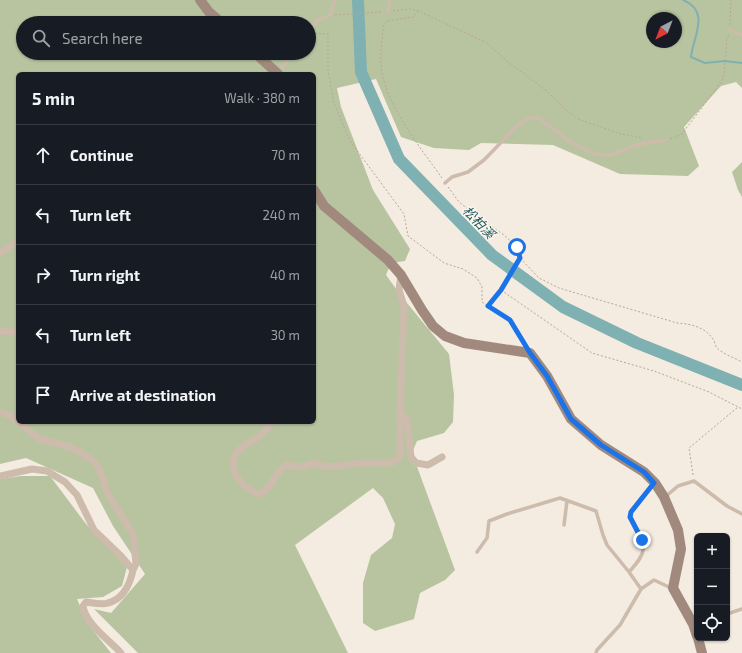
<!DOCTYPE html>
<html lang="en">
<head>
<meta charset="utf-8">
<style>
	body { margin:0; font-family:"Exo 2","Noto Sans TC",sans-serif; background:#242831; color:#f1f3f6 }
	.controls { position:absolute; right:12px; bottom:12px; display:grid; overflow:hidden; border-radius:6px; box-shadow:0 1px 3px #0004 }
	.controls button { width:36px; height:36px; display:grid; place-items:center; padding:0; border:0; border-bottom:1px solid #363941; background:#171b24; color:#f1f3f6; font:20px sans-serif }
	.compass { position:absolute; left:646px; top:12px; width:36px; height:36px; border-radius:50%; background:#171b24; box-shadow:0 1px 3px #0004; rotate:222deg }
	.stop { position:absolute; width:12px; height:12px; margin:-9px; border:3px solid #1a73e8; border-radius:50%; background:#fff }
	.stop.end { background:#1a73e8; border-color:#fff; box-shadow:0 1px 4px #0008 }
	.list { margin:0; padding:0; list-style:none }
	h2 { display:flex; justify-content:space-between; align-items:center; height:52px; margin:0; padding:0 16px; font-size:17px }
	h2 small { font-size:13px; font-weight:400; color:#9ea1a6 }
	.list li { display:grid; grid-template-columns:26px 1fr auto; gap:12px; align-items:center; box-sizing:border-box; height:60px; padding:0 16px; border-top:1px solid #363941 }
	.list b { display:block; font-size:15px; white-space:nowrap }
	.list em { font-size:13px; font-style:normal; color:#9ea1a6 }
	.icon { flex:none; width:22px; height:22px; fill:none; stroke:currentColor; stroke-width:2; stroke-linecap:round; stroke-linejoin:round }
	.map { position:relative; flex:none; width:742px; height:653px; overflow:hidden }
	.search { position:absolute; background:#171b24; box-shadow:0 1px 3px #0004; left:16px; top:16px; width:300px; height:44px; display:flex; align-items:center; gap:10px; box-sizing:border-box; padding:0 14px; border-radius:22px; color:#9ea1a6; font-size:15px }
	.panel { position:absolute; background:#171b24; box-shadow:0 1px 3px #0004; left:16px; top:72px; width:300px; height:352px; border-radius:6px }
	.map>svg:first-child { display:block }
	.green { fill:#b8c4a0; fill-rule:evenodd }
	.lines { fill:none; stroke-linecap:round; stroke-linejoin:round }
	.stream { stroke:#7fb0b2; stroke-width:2 }
	.river { stroke:#7fb0b2; stroke-width:12 }
	.path { stroke:#b9a596; stroke-width:1; stroke-dasharray:2 2; stroke-linecap:butt }
	.service { stroke:#cdbbac; stroke-width:3.5 }
	.minor { stroke:#cdbbac; stroke-width:7 }
	.secondary { stroke:#a18a7d; stroke-width:10 }
	.route { stroke:#1a73e8; stroke-width:5 }
	.labels { text-anchor:middle; dominant-baseline:central; stroke-width:3; stroke-linejoin:round; paint-order:stroke }
	.water-label { font-size:13px; font-style:italic; fill:#1f5a5e; stroke:#fbf5ee }
</style>
</head>
<body>
<div class="map">
<svg width="742" height="653" viewBox="0 0 742 653">
	<rect width="100%" height="100%" fill="#f4ebe1"/>
	<path class="green" d="M 0,0 L 742,0 L 742,88 L 736,82 L 721,86 L 684,127 L 699,166 L 688,176 L 620,174 L 553,145 L 481,143 L 469,150 L 434,148 L 401,137 L 376,79 L 337,88 L 341,107 L 373,190 L 410,249 L 405,261 L 391,263 L 386,275 L 402,297 L 449,354 L 454,395 L 453,422 L 444,433 L 417,441 L 412,453 L 455,570 L 445,580 L 420,593 L 414,619 L 375,631 L 363,623 L 363,583 L 371,555 L 392,538 L 395,524 L 383,498 L 373,488 L 295,545 L 348,653 L 138,653 L 94,609 L 111,613 L 145,574 L 113,526 L 93,488 L 26,458 L 0,464 ZM 652,18 L 676,18 L 676,42 L 652,42 ZM 23,23 L 309,23 L 309,53 L 23,53 ZM 18,74 L 314,74 L 314,422 L 18,422 Z
		M 742,162 L 742,197 L 738,190 L 732,172 Z
		M 21,476 L 50,476 L 86,524 L 127,567 L 122,586 L 103,597 L 77,599 L 88,624 L 111,653 L 0,653 L 0,479 Z"/>
	<g class="lines">
		<path class="stream" d="M 683,0 C 711,11 693,37 691,57 L 705,63 L 725,61 L 742,63"/>
		<path class="river" d="M 358,0 L 361,72 L 399,159 L 492,255 L 563,307 L 637,343 L 742,385"/>
		<path class="path" d="M 393,11 L 410,9 L 419,11 L 487,43 L 509,63 L 547,91 L 566,110 L 578,119 L 621,134 L 643,138
			M 419,11 L 413,17 L 387,21 L 384,25 C 382,38 380,52 381,65 C 384,103 420,147 442,178
			M 335,15 L 382,12
			M 730,25 L 731,0
			M 315,33 L 328,34 L 328,70 L 334,103 L 350,141 L 404,214 L 408,236 L 444,263 L 463,269 L 477,278 L 482,287 L 482,302 L 510,320 L 525,344
			M 670,139 L 681,135 L 722,81 L 724,74 L 727,39 L 729,34
			M 448,187 L 459,202 L 477,216 L 504,235 L 517,247 L 520,258 L 539,278 L 559,288 L 677,323 C 691,324 705,327 713,339 C 715,342 715,346 717,348 C 723,354 735,358 742,362
			M 501,290 L 520,258
			M 489,306 L 501,290 L 592,353 L 654,371 L 709,392 L 742,409
			M 693,475 L 689,448 L 738,407"/>
		<path class="service" d="M 388,12 L 390,0
			M 730,30 L 742,35
			M 309,32 L 316,21 L 330,15 L 335,0
			M 278,73 L 293,53
			M 445,183 L 452,177 L 468,172 L 484,160 L 518,125 L 529,118 L 539,118 L 573,144 L 594,154 L 611,155 L 639,144 L 666,140
			M 665,497 L 678,486 L 694,481 L 727,506 L 742,514
			M 564,525 L 567,501
			M 477,552 L 487,538 L 489,521 L 507,514 L 560,498 L 596,511 L 603,535 L 607,545 L 629,572 L 641,589
			M 629,572 C 648,551 646,548 634,524 C 632,519 630,517 631,512 L 654,483
			M 727,614 L 742,609
			M 596,653 L 597,650 L 620,625 L 641,589 L 654,580 L 671,588"/>
		<path class="minor" d="M 0,253 L 18,241
			M 0,331 L 18,332
			M 0,412 L 11,416 L 39,439 L 70,447 L 82,453 L 94,462 L 98,467 L 103,478 L 107,493 L 133,534 L 136,564 L 133,570
			M 400,412 L 407,420 L 411,457 L 416,463 L 428,465 L 442,457
			M 272,422 C 268,427 265,432 260,436 C 253,441 242,445 237,452 C 225,471 243,488 259,494 C 272,489 274,473 286,465 L 303,467 L 313,463 L 328,467 L 360,463 L 391,463 L 398,459 L 400,454 L 400,412 L 404,306 L 399,290 L 401,275
			M 0,476 L 32,469 L 47,471 L 65,482 L 77,495 L 94,530 L 121,556 L 133,570 C 130,584 124,599 108,603 C 102,605 93,603 86,602 L 83,606 C 85,623 109,640 121,653"/>
		<path class="secondary" d="M 200,0 L 209,12 L 222,23
			M 255,53 L 278,74
			M 314,190 L 324,206 L 388,260 L 401,275 L 422,310 L 433,326 L 445,336 L 464,343 L 530,353 L 547,376 L 571,419 L 601,445 L 644,472 L 655,483 L 664,497 L 678,530 L 681,549 L 673,588 L 693,624 L 697,636
			M 698,638 L 702,653"/>
	</g>
	<g class="lines">
		<path class="route" d="M 517,247 L 520,258 L 501,290 L 488,306 L 510,320 L 530,353 L 547,376 L 571,419 L 601,445 L 644,472 L 654,483 L 631,512 L 630,517 L 642,540"/>
	</g>
	<g class="labels">
		<g class="water-label">
			<text transform="translate(479 222) rotate(46)">松柏溪</text>
		</g>
	</g>
</svg>
<div class="controls">
<button>+</button>
<button>−</button>
<button><svg class="icon" aria-label="locate" viewBox="0 0 24 24"><circle cx="12" cy="12" r="6"/><path d="M12 2v4M12 18v4M2 12h4M18 12h4"/></svg></button>
</div>
<svg class="compass" viewBox="-18 -18 36 36"><path d="M0-13l5 13h-10z" fill="#e53935"/><path d="M0 13l5-13h-10z" fill="#9ea1a6"/></svg>
<div class="stop" style="left:517px;top:247px"></div>
<div class="stop end" style="left:642px;top:540px"></div>
<div class="search"><svg class="icon" aria-label="search" viewBox="0 0 24 24"><circle cx="10" cy="10" r="6"/><path d="M15 15l6 6"/></svg>Search here</div>
<section class="panel">
<h2>5 min<small>Walk · 380 m</small></h2>
<ul class="list">
<li><svg class="icon" aria-label="ahead" viewBox="0 0 24 24"><path d="M12 20V5M6 11l6-6 6 6"/></svg><div><b>Continue</b></div><em>70 m</em></li>
<li><svg class="icon" aria-label="left" viewBox="0 0 24 24"><path d="M17 20v-9H6M10 6l-5 5 5 5"/></svg><div><b>Turn left</b></div><em>240 m</em></li>
<li><svg class="icon" aria-label="right" viewBox="0 0 24 24"><path d="M7 20v-9h11M14 6l5 5-5 5"/></svg><div><b>Turn right</b></div><em>40 m</em></li>
<li><svg class="icon" aria-label="left" viewBox="0 0 24 24"><path d="M17 20v-9H6M10 6l-5 5 5 5"/></svg><div><b>Turn left</b></div><em>30 m</em></li>
<li><svg class="icon" aria-label="arrive" viewBox="0 0 24 24"><path d="M6 21V4h12l-3 4 3 4H6"/></svg><div><b>Arrive at destination</b></div></li>
</ul>
</section>
</div>
</body>
</html>
